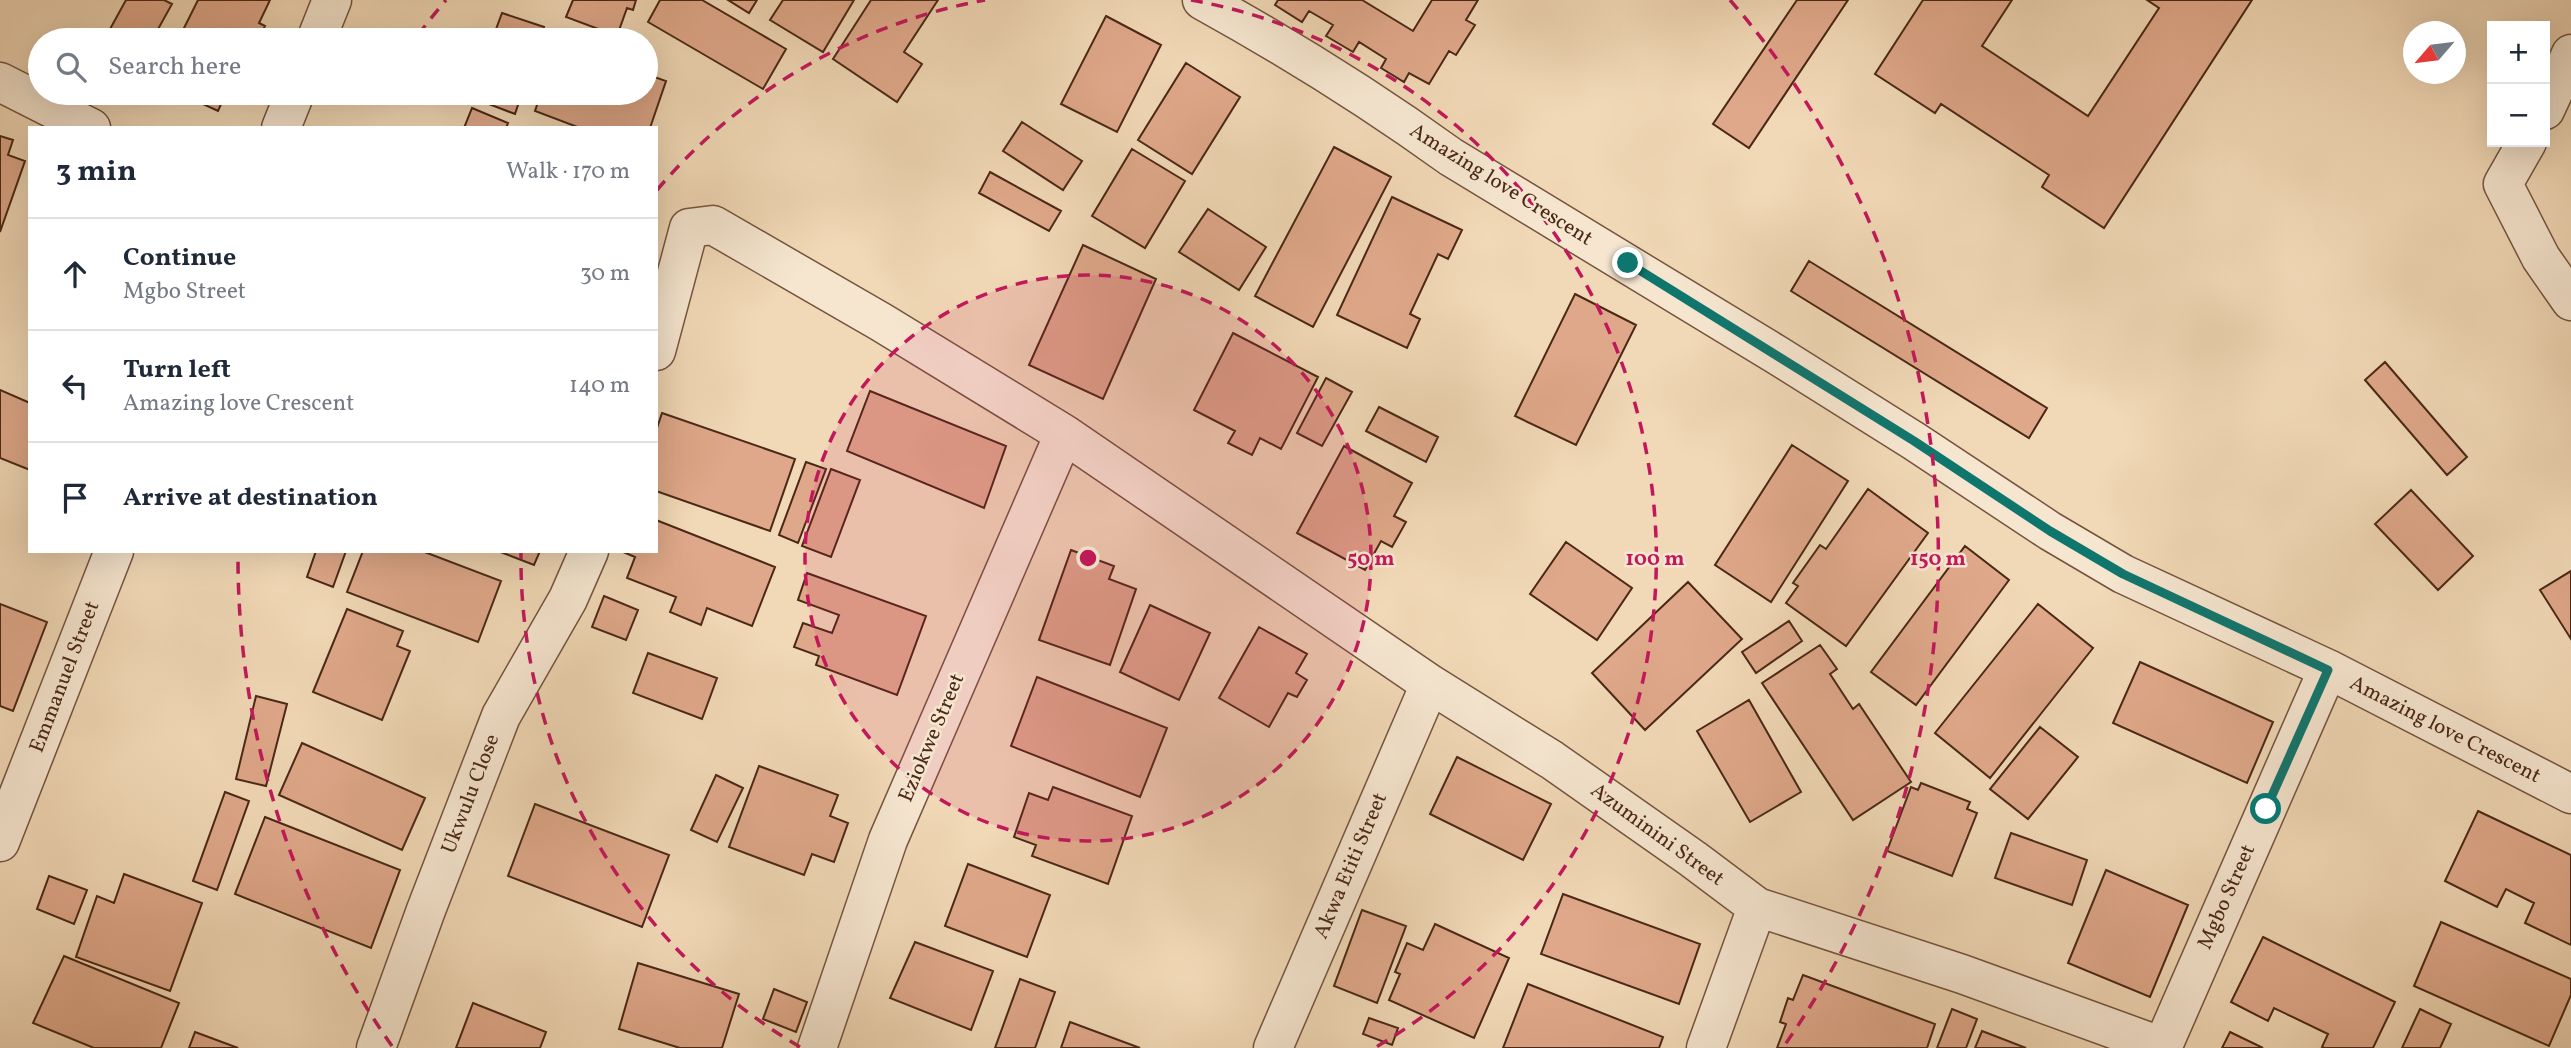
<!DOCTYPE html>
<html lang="en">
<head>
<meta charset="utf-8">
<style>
	body { margin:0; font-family:Vollkorn,serif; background:#f2f2f3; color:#1f2937 }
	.controls { position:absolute; right:21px; top:21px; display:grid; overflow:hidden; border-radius:0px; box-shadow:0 7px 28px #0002 }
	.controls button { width:63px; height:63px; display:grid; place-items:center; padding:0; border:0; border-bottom:2px solid #e0e1e3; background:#fff; color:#1f2937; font:35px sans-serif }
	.compass { position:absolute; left:2403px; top:21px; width:63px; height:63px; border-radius:50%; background:#fff; box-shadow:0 7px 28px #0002; rotate:242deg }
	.stop { position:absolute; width:21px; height:21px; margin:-16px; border:5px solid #0f766e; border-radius:50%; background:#fff }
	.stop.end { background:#0f766e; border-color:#fff; box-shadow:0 2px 7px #0008 }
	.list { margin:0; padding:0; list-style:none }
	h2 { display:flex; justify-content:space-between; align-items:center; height:91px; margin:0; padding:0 28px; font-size:30px }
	h2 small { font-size:23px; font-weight:400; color:#747a83 }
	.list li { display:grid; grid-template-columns:46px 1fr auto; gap:21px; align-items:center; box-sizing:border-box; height:112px; padding:0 28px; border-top:2px solid #e0e1e3 }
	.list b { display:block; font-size:26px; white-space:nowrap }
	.list p { margin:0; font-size:23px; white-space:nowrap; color:#747a83 }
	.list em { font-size:23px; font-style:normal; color:#747a83 }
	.icon { flex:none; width:38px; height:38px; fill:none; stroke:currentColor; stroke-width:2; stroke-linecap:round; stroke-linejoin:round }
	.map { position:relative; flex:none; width:2571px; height:1048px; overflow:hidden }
	.search { position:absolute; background:#fff; box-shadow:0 7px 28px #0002; left:28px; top:28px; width:630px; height:77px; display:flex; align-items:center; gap:18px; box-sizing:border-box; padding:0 24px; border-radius:38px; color:#747a83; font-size:26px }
	.panel { position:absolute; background:#fff; box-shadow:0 7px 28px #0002; left:28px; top:126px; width:630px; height:427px; border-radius:0px }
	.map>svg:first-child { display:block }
	.building { fill:#dfa88a; stroke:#4a2816; stroke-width:2 }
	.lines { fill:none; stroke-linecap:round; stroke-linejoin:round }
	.minor-casing { stroke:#74543e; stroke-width:41 }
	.minor { stroke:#f6e6d0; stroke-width:38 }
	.route { stroke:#0f766e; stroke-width:9 }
	.ring { fill:none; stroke:#c2185b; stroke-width:3.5; stroke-dasharray:12 9 }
	.labels { text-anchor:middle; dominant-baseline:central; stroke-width:5; stroke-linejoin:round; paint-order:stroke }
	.street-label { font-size:21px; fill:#4a2816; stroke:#f6e6d0 }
	.centre { fill:#c2185b; stroke:#f6e6d0; stroke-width:3.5 }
	.ring-label { font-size:21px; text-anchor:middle; font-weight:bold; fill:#c2185b; stroke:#f6e6d0; stroke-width:5; stroke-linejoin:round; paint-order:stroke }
</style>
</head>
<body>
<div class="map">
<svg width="2571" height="1048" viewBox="0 0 2571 1048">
	<rect width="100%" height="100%" fill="#f1d8b6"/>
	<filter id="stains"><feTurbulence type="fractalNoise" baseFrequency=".00286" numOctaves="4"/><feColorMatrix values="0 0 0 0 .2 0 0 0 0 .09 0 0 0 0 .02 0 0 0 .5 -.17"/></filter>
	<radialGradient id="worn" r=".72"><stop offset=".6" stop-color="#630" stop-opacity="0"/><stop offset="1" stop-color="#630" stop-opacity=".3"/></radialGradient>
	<path class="building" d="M 126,0 L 164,0 L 172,4 L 152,40 L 104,40 Z
		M 198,0 L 270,0 L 259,23 L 265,26 L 258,40 L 178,40 Z
		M 573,0 L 636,0 L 633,10 L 627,8 L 617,36 L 566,17 Z
		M 660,0 L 702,0 L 786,49 L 763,89 L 648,22 Z
		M 728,0 L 757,0 L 749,13 Z
		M 783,0 L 854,0 L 823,52 L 770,20 Z
		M 871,0 L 938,0 L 904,52 L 922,64 L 897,102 L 833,59 Z
		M 1278,0 L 1362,0 L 1413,31 L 1432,0 L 1478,0 L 1466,20 L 1475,25 L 1456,55 L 1449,51 L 1429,84 L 1409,73 L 1404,82 L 1381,68 L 1386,59 L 1359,42 L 1353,52 L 1326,36 L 1333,25 L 1309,11 L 1302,22 L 1275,5 Z
		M 1797,0 L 1848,0 L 1749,148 L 1713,124 Z
		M 1923,0 L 2012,0 L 1982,46 L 2088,116 L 2159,8 L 2147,0 L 2252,0 L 2104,228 L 2042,187 L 2049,175 L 1941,104 L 1935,113 L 1875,74 Z
		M 502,13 L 544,27 L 540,40 L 492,40 Z
		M 1106,16 L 1161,45 L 1117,132 L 1061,104 Z
		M 1186,63 L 1240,97 L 1192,174 L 1138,140 Z
		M 646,74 L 666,81 L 650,128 L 580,128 L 535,111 L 541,93 L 646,93 Z
		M 179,93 L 226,93 L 218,111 Z
		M 475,93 L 522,93 L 515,114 L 473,98 Z
		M 472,108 L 508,123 L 506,128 L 464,128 Z
		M 1022,122 L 1082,161 L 1063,190 L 1003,151 Z
		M 0,136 L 13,140 L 8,155 L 25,161 L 0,232 Z
		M 1334,147 L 1391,177 L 1313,327 L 1255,296 Z
		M 1132,149 L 1185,181 L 1145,248 L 1092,216 Z
		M 990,172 L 1061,211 L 1049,231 L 979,193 Z
		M 1392,197 L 1462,230 L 1448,259 L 1438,254 L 1410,314 L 1420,319 L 1407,348 L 1337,315 Z
		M 1208,209 L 1266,247 L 1239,290 L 1179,252 Z
		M 1083,245 L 1156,279 L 1103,399 L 1029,365 Z
		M 1809,261 L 2047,408 L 2029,438 L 1791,291 Z
		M 1575,294 L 1636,325 L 1576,445 L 1515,416 Z
		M 1233,333 L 1318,377 L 1281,449 L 1260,438 L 1252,455 L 1228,443 L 1235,431 L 1194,410 Z
		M 2385,362 L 2467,457 L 2447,475 L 2365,380 Z
		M 1326,378 L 1352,392 L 1322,446 L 1297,433 Z
		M 0,390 L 30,403 L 30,470 L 0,458 Z
		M 870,391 L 1006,446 L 984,508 L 847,451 Z
		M 1379,407 L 1438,437 L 1426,462 L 1366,431 Z
		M 662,413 L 795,459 L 770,531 L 656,491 L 656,431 Z
		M 1792,445 L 1848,481 L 1771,602 L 1715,565 Z
		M 1344,446 L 1412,483 L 1394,516 L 1406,522 L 1392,547 L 1381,541 L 1365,570 L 1297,533 Z
		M 806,462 L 826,469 L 798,543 L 779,535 Z
		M 831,469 L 860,480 L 831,557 L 802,546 Z
		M 1868,489 L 1928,533 L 1846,646 L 1786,603 L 1798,586 L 1793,583 L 1820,545 L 1826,549 Z
		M 2411,490 L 2473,556 L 2438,590 L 2375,524 Z
		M 656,520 L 775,567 L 752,626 L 707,608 L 701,625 L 670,612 L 676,597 L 627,578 L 635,557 L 621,551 L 656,551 Z
		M 1566,542 L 1632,588 L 1597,640 L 1530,594 Z
		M 1965,546 L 2009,580 L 1916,705 L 1871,672 Z
		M 1071,550 L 1114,566 L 1109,579 L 1136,589 L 1110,665 L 1039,640 Z
		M 316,551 L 346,551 L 333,587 L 307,577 Z
		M 363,551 L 422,551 L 501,581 L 478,642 L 347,592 Z
		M 498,551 L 540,551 L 534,565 Z
		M 2571,571 L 2571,639 L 2540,590 Z
		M 807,573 L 926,616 L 897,695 L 816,665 L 819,656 L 794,647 L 803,623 L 832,633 L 839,615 L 798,600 Z
		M 1688,582 L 1742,639 L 1645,730 L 1592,673 Z
		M 604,596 L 638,610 L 626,640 L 592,627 Z
		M 0,604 L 47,622 L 13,711 L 0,706 Z
		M 2038,604 L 2093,648 L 1990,778 L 1935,733 Z
		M 1150,605 L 1210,633 L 1179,700 L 1120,672 Z
		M 347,609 L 403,631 L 397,646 L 410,651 L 382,720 L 313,692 Z
		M 1789,621 L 1802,641 L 1756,673 L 1742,652 Z
		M 1259,627 L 1307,654 L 1296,673 L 1307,680 L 1297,697 L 1288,693 L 1269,727 L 1219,698 Z
		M 1820,645 L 1837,669 L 1830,674 L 1853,709 L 1859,704 L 1911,782 L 1853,820 L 1762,683 Z
		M 648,653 L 717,678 L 702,719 L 633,693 Z
		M 2140,662 L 2273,722 L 2247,783 L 2113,723 Z
		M 1037,677 L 1167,728 L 1140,797 L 1011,746 Z
		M 256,696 L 287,704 L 266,786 L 236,779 Z
		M 1749,700 L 1801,792 L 1750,822 L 1697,731 Z
		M 2040,727 L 2078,757 L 2028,819 L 1990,789 Z
		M 302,743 L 425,798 L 402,850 L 279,795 Z
		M 1457,757 L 1551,804 L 1523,860 L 1430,814 Z
		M 759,766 L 838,795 L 830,816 L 848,823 L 834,862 L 812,854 L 804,875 L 729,847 Z
		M 716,775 L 743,788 L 717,842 L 691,830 Z
		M 1921,783 L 1970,802 L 1967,809 L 1977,813 L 1952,876 L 1887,851 L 1911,787 L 1918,790 Z
		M 1053,787 L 1132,816 L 1108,884 L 1032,856 L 1036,845 L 1014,837 L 1029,793 L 1048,800 Z
		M 225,792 L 249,801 L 217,890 L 193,881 Z
		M 535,804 L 669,855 L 642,927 L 508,876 Z
		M 2478,811 L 2571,855 L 2571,945 L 2525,923 L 2534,903 L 2506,889 L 2497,907 L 2445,881 Z
		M 265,817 L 400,870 L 371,948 L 235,894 Z
		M 2011,833 L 2087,860 L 2072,905 L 1995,878 Z
		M 968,864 L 1050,895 L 1027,957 L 945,926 Z
		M 2106,870 L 2188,905 L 2150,997 L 2068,963 Z
		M 124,874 L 202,903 L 170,991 L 76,957 L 97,896 L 114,903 Z
		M 49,876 L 87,890 L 74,924 L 37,909 Z
		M 1563,894 L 1700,944 L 1679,1004 L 1541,954 Z
		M 1362,910 L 1406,926 L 1377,1003 L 1334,986 Z
		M 2441,922 L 2571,979 L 2571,995 L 2549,1046 L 2414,986 Z
		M 1435,924 L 1509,958 L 1474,1038 L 1389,1000 L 1400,974 L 1395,972 L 1407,943 L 1423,950 Z
		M 2263,937 L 2395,1002 L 2373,1048 L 2324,1048 L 2322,1047 L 2328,1034 L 2274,1008 L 2268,1021 L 2231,1002 Z
		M 915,942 L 993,971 L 971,1030 L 890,998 Z
		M 64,956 L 179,1003 L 161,1048 L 94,1048 L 33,1023 Z
		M 638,963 L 739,994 L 722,1048 L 680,1048 L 619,1029 Z
		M 1803,975 L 1935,1024 L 1927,1048 L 1777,1048 L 1786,1024 L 1780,1022 L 1788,998 L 1793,1000 Z
		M 1020,979 L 1055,992 L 1035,1048 L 995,1048 Z
		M 1528,984 L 1663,1037 L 1659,1048 L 1503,1048 Z
		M 774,989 L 807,1002 L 796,1032 L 763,1019 Z
		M 473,1003 L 546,1032 L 540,1048 L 456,1048 Z
		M 1952,1009 L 1977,1019 L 1966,1048 L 1937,1048 Z
		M 2420,1009 L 2451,1024 L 2440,1048 L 2402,1048 Z
		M 1369,1018 L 1398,1028 L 1392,1045 L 1363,1034 Z
		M 1070,1022 L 1140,1048 L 1061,1048 Z
		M 1982,1031 L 2026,1048 L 1975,1048 Z
		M 195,1032 L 238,1048 L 189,1048 Z
		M 2230,1032 L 2263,1048 L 2222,1048 Z"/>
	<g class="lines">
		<defs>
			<path id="minor" d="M 1202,0 C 1287,47 1372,100 1451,157 L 1777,355 L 1914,441 L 2050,531 L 2123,574 L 2328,669 L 2571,794
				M 316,40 L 332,0
				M 0,82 L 91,128
				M 2545,110 L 2571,54
				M 281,128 L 295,93
				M 2527,142 L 2503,184 L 2541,258 L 2571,301
				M 656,351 L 689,228 L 713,225 L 881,322 L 1064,434 L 1430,684 L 1552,760 L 1693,859 L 1757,907 L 1706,1048
				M 0,842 L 114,551
				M 1757,907 L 1962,974 L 2163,1047
				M 376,1048 L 426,910 L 501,716 L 568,599 L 589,551
				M 817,1048 L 888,840 L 1064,434
				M 1273,1048 L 1430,684
				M 2162,1048 L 2328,669"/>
		</defs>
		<use href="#minor" class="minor-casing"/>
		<use href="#minor" class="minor"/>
	</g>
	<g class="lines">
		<path class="route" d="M 1628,263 L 1914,441 L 2050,531 L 2123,574 L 2328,670 L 2266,809"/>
	</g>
	<circle cx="1088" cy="558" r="283" fill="#c2185b" fill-opacity=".12"/>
	<g class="ring">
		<circle cx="1088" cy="558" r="283"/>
		<path d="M800 1047A567 567 0 0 1 521 553M657 190A567 567 0 0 1 985 0M1191 0A567 567 0 0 1 1376 1047"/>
		<path d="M392 1046A850 850 0 0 1 238 558M418 35A850 850 0 0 1 446 0M1730 0A850 850 0 0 1 1784 1046"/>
	</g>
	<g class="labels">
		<g class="street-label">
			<text transform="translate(1501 185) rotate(32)">Amazing love Crescent</text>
			<text transform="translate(65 677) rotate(-69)">Emmanuel Street</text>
			<text transform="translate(2445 730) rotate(27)">Amazing love Crescent</text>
			<text transform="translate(932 738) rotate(-67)">Eziokwe Street</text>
			<text transform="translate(471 794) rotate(-69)">Ukwulu Close</text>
			<text transform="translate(1657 835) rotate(36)">Azuminini Street</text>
			<text transform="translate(1351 866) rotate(-67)">Akwa Etiti Street</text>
			<text transform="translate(2227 897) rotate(-66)">Mgbo Street</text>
		</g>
	</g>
	<circle cx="1088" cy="558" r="10" class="centre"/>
	<g class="ring-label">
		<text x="1371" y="565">50 m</text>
		<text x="1655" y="565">100 m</text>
		<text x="1938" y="565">150 m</text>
	</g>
	<rect width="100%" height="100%" filter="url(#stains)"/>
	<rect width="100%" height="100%" fill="url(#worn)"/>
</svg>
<div class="controls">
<button>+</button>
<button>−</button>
</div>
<svg class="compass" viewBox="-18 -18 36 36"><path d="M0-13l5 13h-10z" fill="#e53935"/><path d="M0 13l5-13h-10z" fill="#747a83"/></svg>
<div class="stop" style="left:2266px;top:809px"></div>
<div class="stop end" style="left:1628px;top:263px"></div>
<div class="search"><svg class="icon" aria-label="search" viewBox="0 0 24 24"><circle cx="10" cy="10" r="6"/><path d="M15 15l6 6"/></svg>Search here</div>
<section class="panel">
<h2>3 min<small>Walk · 170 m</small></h2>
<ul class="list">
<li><svg class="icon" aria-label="ahead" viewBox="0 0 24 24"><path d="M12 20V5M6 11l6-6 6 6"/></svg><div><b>Continue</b><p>Mgbo Street</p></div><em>30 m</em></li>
<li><svg class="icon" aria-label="left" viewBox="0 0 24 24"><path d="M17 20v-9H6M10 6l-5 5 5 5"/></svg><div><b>Turn left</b><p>Amazing love Crescent</p></div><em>140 m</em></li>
<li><svg class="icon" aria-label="arrive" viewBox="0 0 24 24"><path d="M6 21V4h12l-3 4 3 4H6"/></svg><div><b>Arrive at destination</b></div></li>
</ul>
</section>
</div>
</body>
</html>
